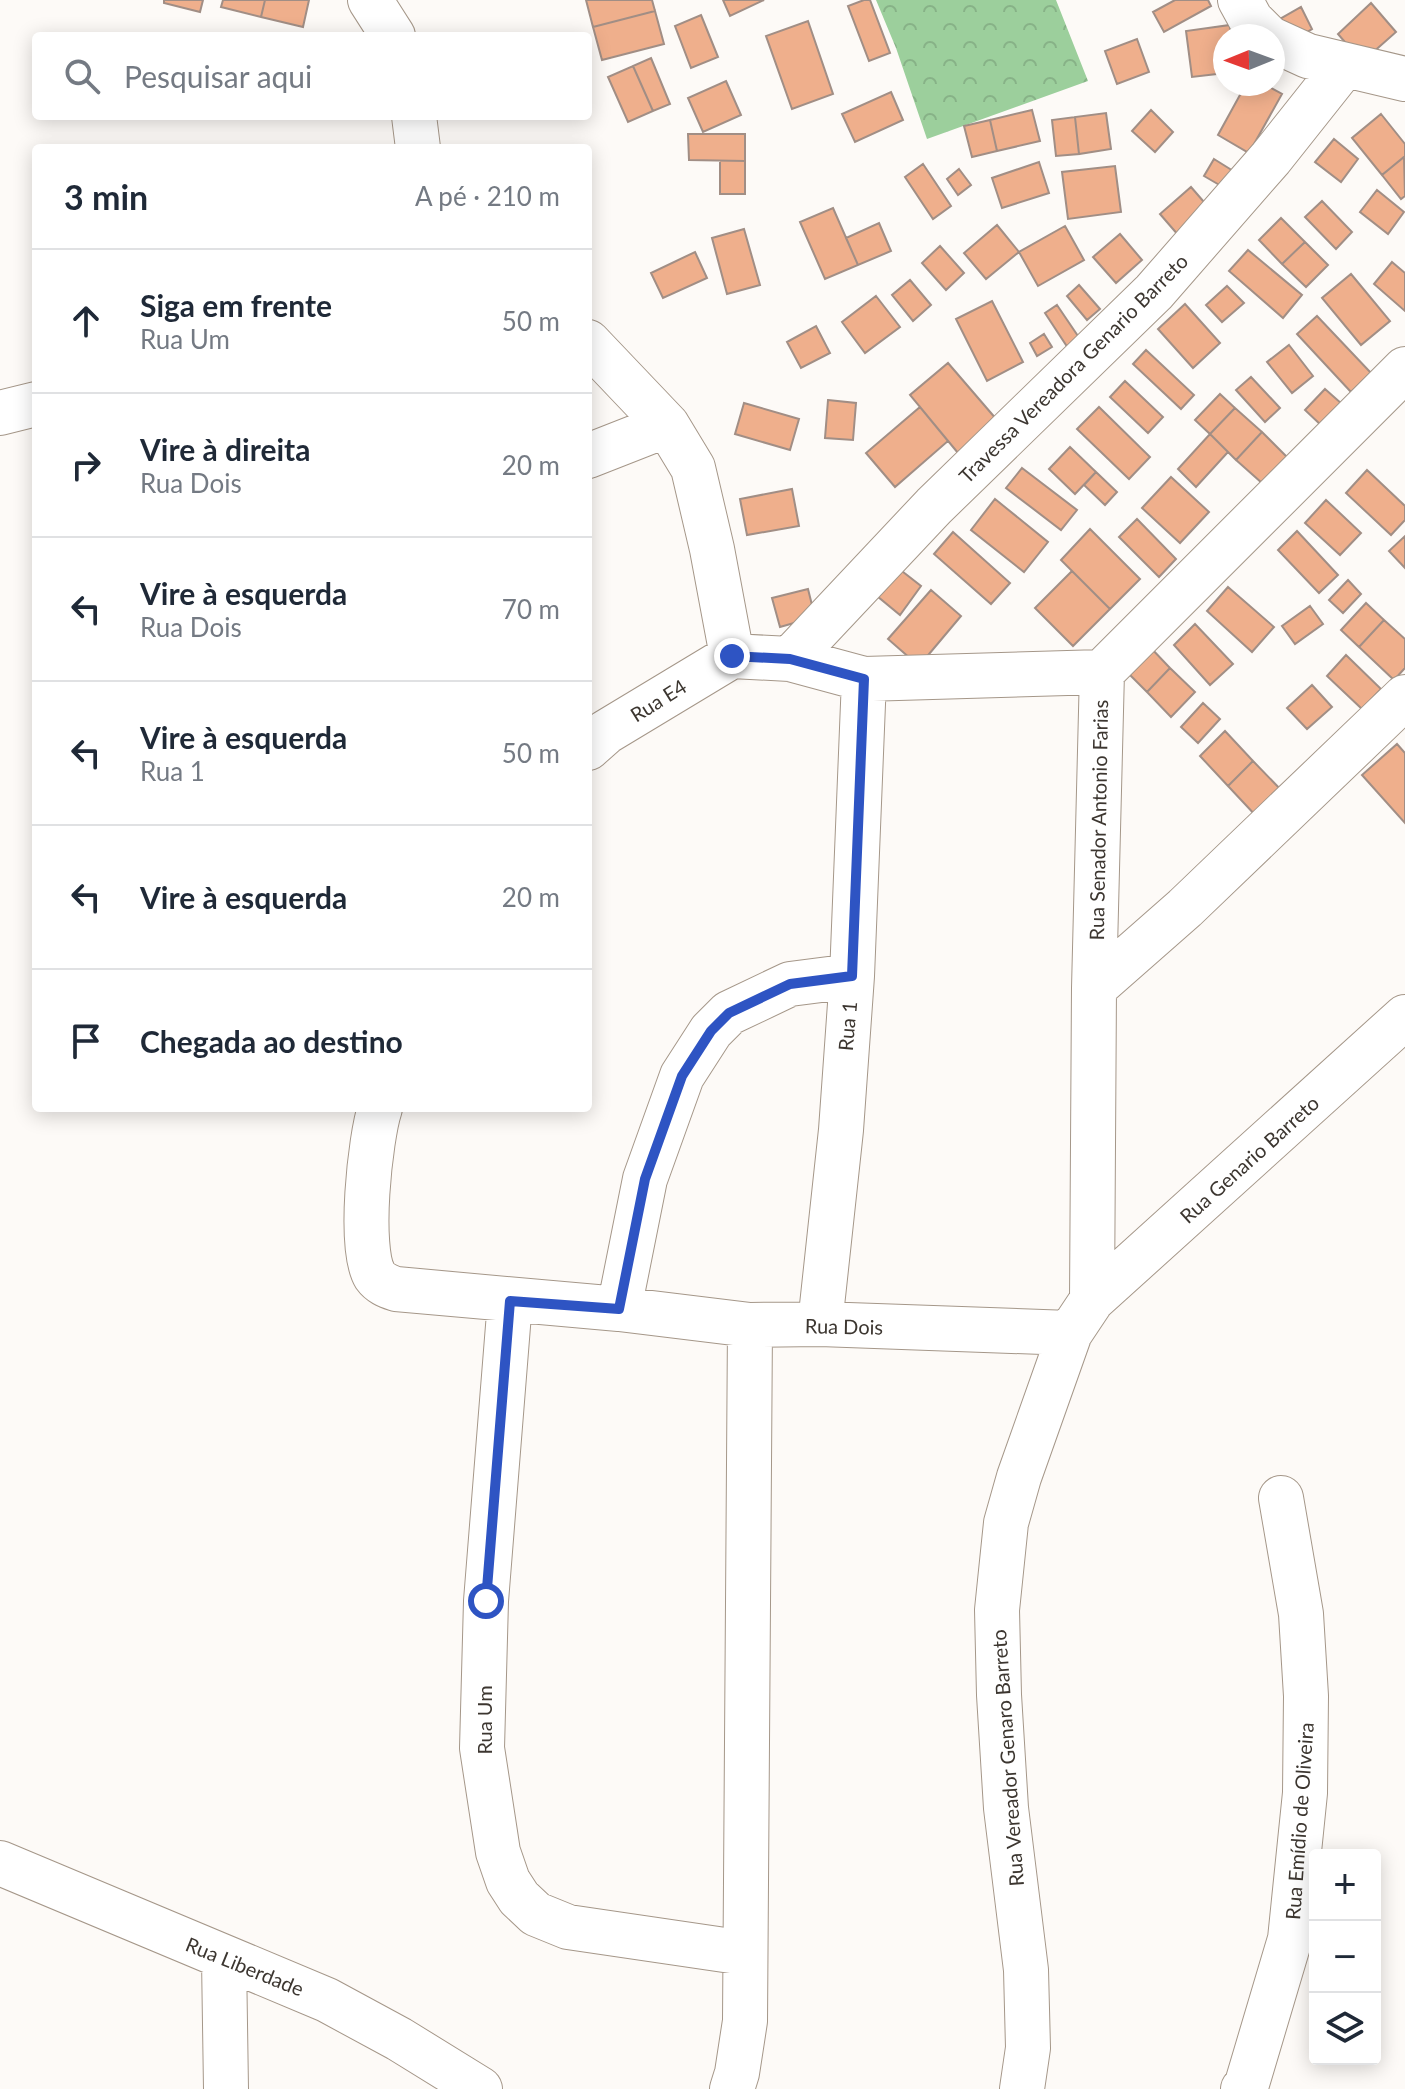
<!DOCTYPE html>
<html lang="pt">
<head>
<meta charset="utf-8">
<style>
	body { margin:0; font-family:Lato,sans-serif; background:#f6f6f7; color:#1f2937 }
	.controls { position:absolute; right:24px; bottom:24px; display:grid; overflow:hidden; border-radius:8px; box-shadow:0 4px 20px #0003 }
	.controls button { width:72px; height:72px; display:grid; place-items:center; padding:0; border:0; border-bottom:2px solid #e0e1e3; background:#fff; color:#1f2937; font:40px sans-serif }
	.compass { position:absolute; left:1213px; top:24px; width:72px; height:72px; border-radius:50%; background:#fff; box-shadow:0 4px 20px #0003; rotate:269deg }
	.stop { position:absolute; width:24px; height:24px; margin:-18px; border:6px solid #2e54c3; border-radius:50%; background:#fff }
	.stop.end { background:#2e54c3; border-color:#fff; box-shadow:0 2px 8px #0008 }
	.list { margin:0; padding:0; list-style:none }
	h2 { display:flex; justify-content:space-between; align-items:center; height:104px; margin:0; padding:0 32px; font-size:34px }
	h2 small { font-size:26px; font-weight:400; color:#747a83 }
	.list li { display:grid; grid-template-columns:52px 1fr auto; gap:24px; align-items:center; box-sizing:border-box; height:144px; padding:0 32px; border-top:2px solid #e0e1e3 }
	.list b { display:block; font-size:30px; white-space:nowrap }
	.list p { margin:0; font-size:26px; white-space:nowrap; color:#747a83 }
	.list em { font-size:26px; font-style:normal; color:#747a83 }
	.icon { flex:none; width:44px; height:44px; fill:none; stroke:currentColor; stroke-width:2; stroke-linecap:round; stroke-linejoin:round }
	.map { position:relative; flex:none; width:1405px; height:2089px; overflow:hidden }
	.search { position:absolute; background:#fff; box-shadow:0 4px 20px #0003; left:32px; top:32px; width:560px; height:88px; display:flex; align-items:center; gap:20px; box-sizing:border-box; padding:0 28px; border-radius:8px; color:#747a83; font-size:30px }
	.panel { position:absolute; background:#fff; box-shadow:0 4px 20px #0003; left:32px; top:144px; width:560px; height:968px; border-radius:8px }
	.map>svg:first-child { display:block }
	.forest { fill:url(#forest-crowns) }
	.building { fill:#efaf8c; stroke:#a18e85; stroke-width:2 }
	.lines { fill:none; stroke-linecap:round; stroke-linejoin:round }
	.minor-casing { stroke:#a59789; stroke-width:46 }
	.minor { stroke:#fff; stroke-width:44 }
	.route { stroke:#2e54c3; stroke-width:10 }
	.labels { text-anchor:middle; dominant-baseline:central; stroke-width:6; stroke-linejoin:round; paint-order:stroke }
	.street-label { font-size:20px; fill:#3c3630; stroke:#fff }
</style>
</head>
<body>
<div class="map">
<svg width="1405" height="2089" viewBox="0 0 1405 2089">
	<defs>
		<pattern id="forest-crowns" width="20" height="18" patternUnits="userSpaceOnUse" patternTransform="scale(2)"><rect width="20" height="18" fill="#9ccf9c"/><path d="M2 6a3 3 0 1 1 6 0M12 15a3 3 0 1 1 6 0" fill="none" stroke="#87b287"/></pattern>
	</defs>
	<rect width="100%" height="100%" fill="#fdfaf7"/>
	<path class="forest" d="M 876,0 L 1056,0 L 1088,81 L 927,139 L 896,48 Z"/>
	<path class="building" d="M 164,0 L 203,0 L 200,12 L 164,3 Z
		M 223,0 L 265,0 L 261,17 L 221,7 Z
		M 265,0 L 309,0 L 303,27 L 261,17 Z
		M 586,0 L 652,0 L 655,11 L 593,27 Z
		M 723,0 L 764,0 L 730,16 Z
		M 864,0 L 870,0 L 890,53 L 869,61 L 848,6 Z
		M 1175,0 L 1208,0 L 1211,6 L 1164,32 L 1153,12 Z
		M 1371,3 L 1396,32 L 1362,62 L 1338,34 Z
		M 1301,7 L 1312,29 L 1292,41 L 1280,19 Z
		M 655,11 L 664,44 L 602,60 L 593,27 Z
		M 701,15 L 718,57 L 691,68 L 675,26 Z
		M 808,21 L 833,94 L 792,109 L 766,36 Z
		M 1230,25 L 1231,36 L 1225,36 L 1225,73 L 1192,77 L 1186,31 Z
		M 1137,39 L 1149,72 L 1117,84 L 1105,51 Z
		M 651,58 L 670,104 L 653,111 L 633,66 Z
		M 633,66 L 653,111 L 628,122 L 608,77 Z
		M 726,81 L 741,115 L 703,132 L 688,98 Z
		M 1246,84 L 1264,84 L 1282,94 L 1249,153 L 1218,135 Z
		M 891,92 L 903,120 L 855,142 L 842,114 Z
		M 1032,110 L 1040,141 L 997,151 L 990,120 Z
		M 1151,110 L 1173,132 L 1155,152 L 1132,131 Z
		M 1106,113 L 1111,149 L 1079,154 L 1075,117 Z
		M 1381,114 L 1405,144 L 1405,156 L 1382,175 L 1352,138 Z
		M 1075,117 L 1079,154 L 1056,156 L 1052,120 Z
		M 990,120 L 997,151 L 972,157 L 964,126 Z
		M 688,134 L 745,134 L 745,161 L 689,160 Z
		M 1334,139 L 1358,159 L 1341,182 L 1315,162 Z
		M 1404,157 L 1405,196 L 1401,199 L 1382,175 Z
		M 1214,159 L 1238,174 L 1228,190 L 1204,176 Z
		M 720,161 L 745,161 L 745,194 L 720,194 Z
		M 1039,162 L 1049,193 L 1002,208 L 992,178 Z
		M 923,164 L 951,206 L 933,219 L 905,177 Z
		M 1115,166 L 1121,212 L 1068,219 L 1062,172 Z
		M 959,169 L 971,185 L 958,195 L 947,179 Z
		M 1191,187 L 1210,209 L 1179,236 L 1160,214 Z
		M 1377,190 L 1404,212 L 1388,234 L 1360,212 Z
		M 1322,201 L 1352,232 L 1336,249 L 1305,217 Z
		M 833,208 L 858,265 L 825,279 L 800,222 Z
		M 1281,218 L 1305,242 L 1282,264 L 1259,240 Z
		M 879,223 L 891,251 L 858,265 L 846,238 Z
		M 997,225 L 1019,252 L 986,279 L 964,253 Z
		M 1065,226 L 1084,260 L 1038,286 L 1019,252 Z
		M 744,229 L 760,285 L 727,294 L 712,238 Z
		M 1120,234 L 1142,260 L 1116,283 L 1093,257 Z
		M 1305,242 L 1328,265 L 1306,287 L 1282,264 Z
		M 940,246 L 964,273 L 946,290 L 922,263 Z
		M 1248,250 L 1302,295 L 1283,318 L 1229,271 Z
		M 695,252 L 707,278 L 663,298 L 651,273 Z
		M 1392,262 L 1405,273 L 1405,311 L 1374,284 Z
		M 1351,274 L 1390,321 L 1361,345 L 1322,298 Z
		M 910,280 L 931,305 L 913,321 L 892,295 Z
		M 1079,285 L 1100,309 L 1087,320 L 1067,296 Z
		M 1227,286 L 1244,303 L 1222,322 L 1206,305 Z
		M 876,296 L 900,327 L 865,353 L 842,322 Z
		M 992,301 L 1023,362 L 987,381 L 956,319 Z
		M 1185,304 L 1220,343 L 1193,368 L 1158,329 Z
		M 1057,305 L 1080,339 L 1068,348 L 1045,313 Z
		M 1317,316 L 1371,373 L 1351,392 L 1297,334 Z
		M 816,326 L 830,353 L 801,368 L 787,342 Z
		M 1044,334 L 1052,347 L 1037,356 L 1030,343 Z
		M 1289,345 L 1313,376 L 1292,393 L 1267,362 Z
		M 1146,350 L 1194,395 L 1181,409 L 1133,364 Z
		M 948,363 L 997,420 L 958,453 L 910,395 Z
		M 1251,377 L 1280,408 L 1265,422 L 1236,390 Z
		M 1125,381 L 1163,417 L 1148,433 L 1110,397 Z
		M 1325,389 L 1342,404 L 1322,426 L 1305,410 Z
		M 1220,394 L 1235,408 L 1210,434 L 1195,420 Z
		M 828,400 L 856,403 L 853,440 L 825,438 Z
		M 744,403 L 799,419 L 790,450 L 735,434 Z
		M 920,407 L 948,441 L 895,487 L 866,453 Z
		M 1099,407 L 1150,457 L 1129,479 L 1077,429 Z
		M 1235,408 L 1262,432 L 1236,460 L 1210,434 Z
		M 1262,432 L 1287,457 L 1262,483 L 1236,460 Z
		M 1210,434 L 1228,452 L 1196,487 L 1178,469 Z
		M 1070,447 L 1096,472 L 1075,494 L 1049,469 Z
		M 1022,468 L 1077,510 L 1061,530 L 1006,488 Z
		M 1367,470 L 1405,506 L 1405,520 L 1391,535 L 1346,493 Z
		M 1096,472 L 1117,492 L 1105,505 L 1084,485 Z
		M 1171,477 L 1209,512 L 1180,543 L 1142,508 Z
		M 792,489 L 799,526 L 747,535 L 740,499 Z
		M 995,499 L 1048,542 L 1024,572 L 971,530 Z
		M 1326,500 L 1361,533 L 1340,555 L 1305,523 Z
		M 1137,519 L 1176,559 L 1159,577 L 1119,537 Z
		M 1090,529 L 1140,579 L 1110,609 L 1061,560 Z
		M 1297,531 L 1338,575 L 1319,593 L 1278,550 Z
		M 953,532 L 1010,583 L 991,604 L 934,554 Z
		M 1405,536 L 1405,568 L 1389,551 Z
		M 898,568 L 921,586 L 900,615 L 877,596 Z
		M 1072,571 L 1110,609 L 1073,646 L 1035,608 Z
		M 1348,580 L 1361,594 L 1343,613 L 1329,600 Z
		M 1228,587 L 1274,627 L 1252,652 L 1207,611 Z
		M 808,589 L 815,617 L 780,627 L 772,598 Z
		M 931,590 L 961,616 L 919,666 L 888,639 Z
		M 1366,603 L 1384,620 L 1359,647 L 1341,630 Z
		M 1310,606 L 1323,624 L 1295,644 L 1282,626 Z
		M 1384,620 L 1405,639 L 1405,668 L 1394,680 L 1359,647 Z
		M 1195,624 L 1233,664 L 1210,685 L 1174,645 Z
		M 1150,647 L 1170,668 L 1147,692 L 1126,671 Z
		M 1346,655 L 1381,689 L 1362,709 L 1327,676 Z
		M 1170,668 L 1195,692 L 1171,717 L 1147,692 Z
		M 1312,685 L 1332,707 L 1307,729 L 1287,708 Z
		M 1203,703 L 1220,719 L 1198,743 L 1181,727 Z
		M 1225,731 L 1253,761 L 1228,786 L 1200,756 Z
		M 1397,744 L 1405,753 L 1405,823 L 1362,775 Z
		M 1253,761 L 1284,793 L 1258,818 L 1228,786 Z"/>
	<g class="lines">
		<defs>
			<path id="minor" d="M 370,0 L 393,36
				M 1240,0 L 1251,20 L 1267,36
				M 1273,40 L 1308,56 L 1405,79
				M 414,116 L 418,148
				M 588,342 L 667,425 L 693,468 L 712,549 L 732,656
				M 0,413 L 36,404
				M 588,456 L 667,425
				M 732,656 L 790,659 L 864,679 L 1102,672
				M 790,659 L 934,506 L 1154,292 L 1271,158 L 1344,66
				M 588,748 L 606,732 L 732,656
				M 1094,988 L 1185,908 L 1405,697
				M 380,1108 C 370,1138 358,1249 375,1276 C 380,1283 387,1286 396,1289 L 619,1309 L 750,1325 L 820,1324 L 1070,1333
				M 1092,1300 L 1094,988 L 1102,672 L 1405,369
				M 510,1301 L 486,1601 L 482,1748 L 498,1852 L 508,1881 L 519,1898 L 536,1914 L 568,1927 L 745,1953
				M 619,1309 L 645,1179 L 682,1076 L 711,1031 L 729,1013 L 790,984 L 852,976
				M 820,1324 L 841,1130 L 852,976 L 864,679
				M 0,1863 L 327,2000 L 399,2039 L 480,2089
				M 224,1959 L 226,2089
				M 732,2089 L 737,2073 L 745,2021 L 750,1325
				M 1022,2089 L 1028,2048 L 1026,1970 L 1006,1808 L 999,1695 L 997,1610 L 1006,1523 L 1019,1477 L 1070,1333 L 1092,1300 L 1405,1017
				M 1243,2089 L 1246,2087 L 1290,1939 L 1305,1793 L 1306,1696 L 1301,1614 L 1281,1498"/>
		</defs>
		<use href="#minor" class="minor-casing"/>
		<use href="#minor" class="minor"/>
	</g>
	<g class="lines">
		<path class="route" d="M 486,1601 L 510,1301 L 619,1309 L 645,1179 L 682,1076 L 711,1031 L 729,1013 L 790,984 L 852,976 L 864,679 L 790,659 L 732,656"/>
	</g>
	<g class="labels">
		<g class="street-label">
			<text transform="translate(1073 368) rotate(-45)">Travessa Vereadora Genario Barreto</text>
			<text transform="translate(658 700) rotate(-32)">Rua E4</text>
			<text transform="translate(1098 820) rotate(-89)">Rua Senador Antonio Farias</text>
			<text transform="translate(847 1026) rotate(-85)">Rua 1</text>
			<text transform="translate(1249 1159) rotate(-42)">Rua Genario Barreto</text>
			<text transform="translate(844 1326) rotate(1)">Rua Dois</text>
			<text transform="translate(484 1720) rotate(-90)">Rua Um</text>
			<text transform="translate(1007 1758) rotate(-94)">Rua Vereador Genaro Barreto</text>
			<text transform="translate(1299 1821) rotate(-86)">Rua Emídio de Oliveira</text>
			<text transform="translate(245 1966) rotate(22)">Rua Liberdade</text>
		</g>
	</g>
</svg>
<div class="controls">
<button>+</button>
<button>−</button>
<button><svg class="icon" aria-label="layers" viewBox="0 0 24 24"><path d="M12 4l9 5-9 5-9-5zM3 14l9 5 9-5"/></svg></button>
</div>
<svg class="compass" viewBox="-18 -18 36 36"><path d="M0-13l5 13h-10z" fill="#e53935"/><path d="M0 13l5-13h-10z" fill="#747a83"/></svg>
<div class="stop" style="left:486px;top:1601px"></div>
<div class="stop end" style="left:732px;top:656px"></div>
<div class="search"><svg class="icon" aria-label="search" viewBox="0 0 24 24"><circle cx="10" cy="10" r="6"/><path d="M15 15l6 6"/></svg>Pesquisar aqui</div>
<section class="panel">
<h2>3 min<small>A pé · 210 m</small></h2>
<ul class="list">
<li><svg class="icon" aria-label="ahead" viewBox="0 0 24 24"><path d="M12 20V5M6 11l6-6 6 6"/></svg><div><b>Siga em frente</b><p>Rua Um</p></div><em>50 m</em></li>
<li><svg class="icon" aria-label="right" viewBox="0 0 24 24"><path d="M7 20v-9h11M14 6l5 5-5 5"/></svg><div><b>Vire à direita</b><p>Rua Dois</p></div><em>20 m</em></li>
<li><svg class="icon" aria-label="left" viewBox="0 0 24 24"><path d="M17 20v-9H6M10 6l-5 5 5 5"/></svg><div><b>Vire à esquerda</b><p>Rua Dois</p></div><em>70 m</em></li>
<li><svg class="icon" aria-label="left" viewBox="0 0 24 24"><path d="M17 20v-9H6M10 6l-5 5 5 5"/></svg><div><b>Vire à esquerda</b><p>Rua 1</p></div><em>50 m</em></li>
<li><svg class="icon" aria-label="left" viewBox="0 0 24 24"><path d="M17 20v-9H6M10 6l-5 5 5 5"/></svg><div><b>Vire à esquerda</b></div><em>20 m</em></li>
<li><svg class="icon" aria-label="arrive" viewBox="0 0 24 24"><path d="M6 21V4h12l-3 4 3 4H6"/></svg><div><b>Chegada ao destino</b></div></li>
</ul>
</section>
</div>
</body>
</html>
